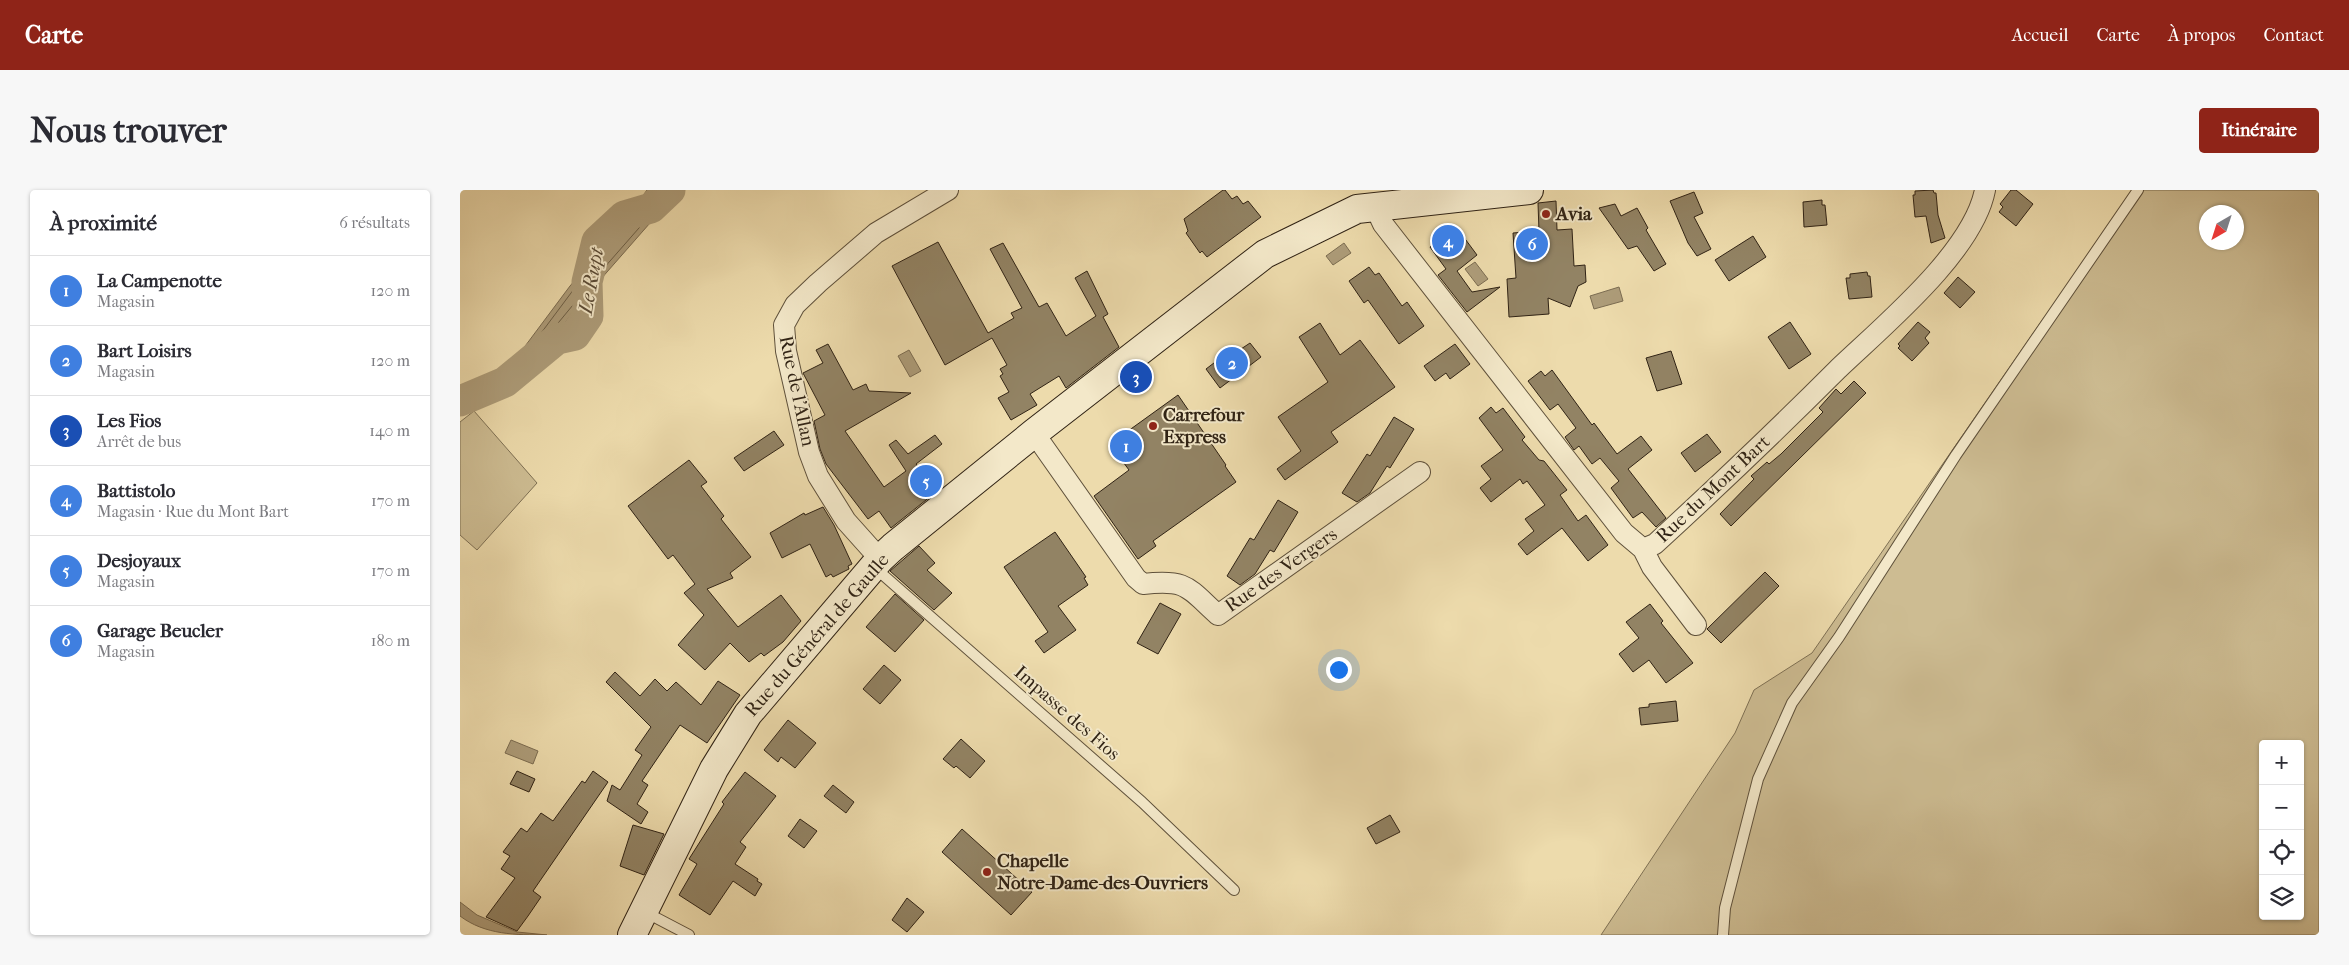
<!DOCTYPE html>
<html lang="fr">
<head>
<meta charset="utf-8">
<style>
	body { margin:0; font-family:"IM FELL French Canon",serif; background:#f7f7f7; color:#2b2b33 }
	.controls { position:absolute; right:15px; bottom:15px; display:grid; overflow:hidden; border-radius:5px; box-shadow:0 1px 4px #0004 }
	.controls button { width:45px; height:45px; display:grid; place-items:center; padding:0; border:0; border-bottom:1px solid #e1e1e2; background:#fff; color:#2b2b33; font:25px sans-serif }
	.compass { position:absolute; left:1739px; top:15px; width:45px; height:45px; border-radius:50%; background:#fff; box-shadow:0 1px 4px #0004; rotate:219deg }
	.you { position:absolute; left:878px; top:479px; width:18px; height:18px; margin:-12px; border:4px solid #fff; border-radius:50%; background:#1a73e8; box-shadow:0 0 0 8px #1a73e833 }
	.badge { display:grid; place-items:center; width:32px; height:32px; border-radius:50%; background:#8f2418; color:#fff; font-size:16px; font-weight:700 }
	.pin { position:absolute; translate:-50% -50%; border:2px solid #fff; box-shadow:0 1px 5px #0006 }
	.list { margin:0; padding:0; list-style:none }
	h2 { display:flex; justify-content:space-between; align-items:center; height:65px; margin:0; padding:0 20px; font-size:21px }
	h2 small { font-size:16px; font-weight:400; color:#7c7c81 }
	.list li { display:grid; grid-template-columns:32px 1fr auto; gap:15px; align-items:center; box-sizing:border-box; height:70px; padding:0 20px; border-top:1px solid #e1e1e2 }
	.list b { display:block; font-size:19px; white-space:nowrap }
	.list p { margin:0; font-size:16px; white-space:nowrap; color:#7c7c81 }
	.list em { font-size:16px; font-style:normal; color:#7c7c81 }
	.icon { flex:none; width:28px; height:28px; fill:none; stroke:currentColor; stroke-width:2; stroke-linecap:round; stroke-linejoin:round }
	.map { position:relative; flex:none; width:1859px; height:745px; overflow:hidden; border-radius:5px }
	header { display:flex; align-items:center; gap:30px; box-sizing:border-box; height:70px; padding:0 25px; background:#8f2418; color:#fff }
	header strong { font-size:24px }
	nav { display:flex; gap:28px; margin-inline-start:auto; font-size:18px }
	.intro { display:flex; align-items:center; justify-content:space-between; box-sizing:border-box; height:120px; padding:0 30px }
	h1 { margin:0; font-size:35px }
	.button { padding:12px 22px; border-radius:5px; background:#8f2418; color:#fff; font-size:18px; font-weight:700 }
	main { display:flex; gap:30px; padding:0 30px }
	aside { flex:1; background:#fff; border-radius:5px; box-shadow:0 1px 4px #0004 }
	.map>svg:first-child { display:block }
	.green { fill:#cdbc92; stroke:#7e7054; fill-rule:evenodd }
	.water { fill:#ad9c79; stroke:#7b6c51 }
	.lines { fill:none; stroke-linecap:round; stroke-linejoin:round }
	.shore { stroke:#6e6047; stroke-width:1 }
	.river { stroke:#ad9c79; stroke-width:31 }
	.building { fill:#928364; stroke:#302315 }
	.service-casing { stroke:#5f513b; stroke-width:12 }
	.minor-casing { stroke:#5f513b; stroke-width:22 }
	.secondary-casing { stroke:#302315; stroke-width:30 }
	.service { stroke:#f3e8c9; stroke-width:10 }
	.minor { stroke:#f3e8c9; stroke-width:20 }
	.secondary { stroke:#f3e8c9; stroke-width:28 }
	.poi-dot { fill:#8f2418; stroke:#f3e8c9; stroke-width:2 }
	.labels { text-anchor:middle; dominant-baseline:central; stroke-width:4; stroke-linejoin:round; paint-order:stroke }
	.poi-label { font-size:19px; font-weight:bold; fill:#302315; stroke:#f3e8c9; text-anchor:start }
	.street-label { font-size:19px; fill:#302315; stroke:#f3e8c9 }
	.water-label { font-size:20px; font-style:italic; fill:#5c4d38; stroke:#f3e8c9 }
</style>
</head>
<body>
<header>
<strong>Carte</strong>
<nav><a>Accueil</a><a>Carte</a><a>À propos</a><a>Contact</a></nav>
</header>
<div class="intro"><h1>Nous trouver</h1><a class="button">Itinéraire</a></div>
<main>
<aside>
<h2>À proximité<small>6 résultats</small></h2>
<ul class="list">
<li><span class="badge" style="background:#3f7fe0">1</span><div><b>La Campenotte</b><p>Magasin</p></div><em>120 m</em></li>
<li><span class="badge" style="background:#3f7fe0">2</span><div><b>Bart Loisirs</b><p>Magasin</p></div><em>120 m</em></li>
<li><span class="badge" style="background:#1a4fb4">3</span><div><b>Les Fios</b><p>Arrêt de bus</p></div><em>140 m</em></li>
<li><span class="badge" style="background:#3f7fe0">4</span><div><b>Battistolo</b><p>Magasin · Rue du Mont Bart</p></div><em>170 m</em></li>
<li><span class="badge" style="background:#3f7fe0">5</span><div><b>Desjoyaux</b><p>Magasin</p></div><em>170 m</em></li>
<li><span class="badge" style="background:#3f7fe0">6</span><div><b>Garage Beucler</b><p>Magasin</p></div><em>180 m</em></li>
</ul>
</aside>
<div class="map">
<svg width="1859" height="745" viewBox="0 0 1859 745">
	<rect width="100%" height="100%" fill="#eddbac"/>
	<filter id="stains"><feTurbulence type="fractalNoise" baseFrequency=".004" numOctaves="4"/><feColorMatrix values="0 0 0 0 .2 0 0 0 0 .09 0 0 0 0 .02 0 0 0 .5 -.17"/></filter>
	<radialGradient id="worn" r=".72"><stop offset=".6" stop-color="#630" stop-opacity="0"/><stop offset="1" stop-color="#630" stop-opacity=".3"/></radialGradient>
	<path class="green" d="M 1681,0 L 1859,0 L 1859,745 L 1141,745 L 1275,543 L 1294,500 L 1352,463 L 1583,129 ZM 1746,22 L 1776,22 L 1776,52 L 1746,52 ZM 1803,554 L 1840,554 L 1840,726 L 1803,726 Z
		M 14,221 L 77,293 L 17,360 L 0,345 L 0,232 Z"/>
	<path class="water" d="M 187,0 L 214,0 L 190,33 L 140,90 L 84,158 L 66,188 L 47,202 L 24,208 L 0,221 L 0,204 L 45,183 L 110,96 L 162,35 Z
		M 884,53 L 891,63 L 873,75 L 866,66 Z
		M 1015,72 L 1028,89 L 1018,96 L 1005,79 Z
		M 1159,97 L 1163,111 L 1134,119 L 1130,106 Z
		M 449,160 L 461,181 L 450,187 L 438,166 Z
		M 51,550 L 78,561 L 73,574 L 45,563 Z
		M 0,712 L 17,725 L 57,742 L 87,745 C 56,745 25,745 0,726 Z"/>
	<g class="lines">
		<path class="shore" d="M 190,0 L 189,4 L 166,38 L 114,99 L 49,186 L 26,197 L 25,201 L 45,197 L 63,184 L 80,155 L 136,87 L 186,30 L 208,0"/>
		<path class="river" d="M 0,211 L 45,192 L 97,149 L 115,145 L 128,126 L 127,92 L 137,51 L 164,26 L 191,18 L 210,0"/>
	</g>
	<path class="building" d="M 763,0 L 765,0 L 772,9 L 777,6 L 783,14 L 788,11 L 801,27 L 747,67 L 742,61 L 740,63 L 726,43 L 728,41 L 724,29 Z
		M 1473,0 L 1474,3 L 1476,3 L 1478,25 L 1485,48 L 1471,53 L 1466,26 L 1455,27 L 1453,5 L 1455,5 L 1455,1 Z
		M 1551,0 L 1556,0 L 1573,14 L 1556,36 L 1539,22 L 1543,17 L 1540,14 Z
		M 1234,2 L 1243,23 L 1234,27 L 1251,59 L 1237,66 L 1228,53 L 1210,11 Z
		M 1362,10 L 1362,15 L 1365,15 L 1367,35 L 1344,37 L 1343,12 Z
		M 1096,11 L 1097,40 L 1112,39 L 1114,76 L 1125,75 L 1126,92 L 1118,96 L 1110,117 L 1088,108 L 1089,124 L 1049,127 L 1047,89 L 1056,88 L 1053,43 L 1079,41 L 1078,13 Z
		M 1155,14 L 1161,26 L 1177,18 L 1188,38 L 1186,40 L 1206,74 L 1194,81 L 1177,56 L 1168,59 L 1139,18 Z
		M 997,38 L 1017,65 L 997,81 L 1012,102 L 1040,97 L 1007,122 L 978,85 L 986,79 L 970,57 Z
		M 1293,46 L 1306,67 L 1269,91 L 1255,70 Z
		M 478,52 L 528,143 L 554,128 L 551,123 L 562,118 L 530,59 L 543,53 L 579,117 L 587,113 L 606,146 L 636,126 L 615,88 L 627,81 L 648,124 L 643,127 L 659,157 L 606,198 L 599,186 L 570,204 L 577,215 L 551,230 L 538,208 L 549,202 L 540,186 L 543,184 L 540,179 L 547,175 L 532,148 L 485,175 L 432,76 Z
		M 909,77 L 915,85 L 919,83 L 942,116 L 947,112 L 964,136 L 939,154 L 908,110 L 904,113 L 889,91 Z
		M 1407,82 L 1408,86 L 1410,86 L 1412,107 L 1389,109 L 1386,88 L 1390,88 L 1390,84 Z
		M 1498,87 L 1515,102 L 1500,118 L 1484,103 Z
		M 1330,132 L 1351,164 L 1329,179 L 1308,147 Z
		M 1458,132 L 1470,142 L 1465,148 L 1469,153 L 1452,171 L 1438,158 L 1440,156 L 1438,154 Z
		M 860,133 L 880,165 L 900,150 L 935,197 L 871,242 L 878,252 L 825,290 L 817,279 L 841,261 L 818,227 L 868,192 L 839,147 Z
		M 790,153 L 801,167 L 760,198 L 746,179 L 775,157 L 778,161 Z
		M 368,154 L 393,200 L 406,194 L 409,201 L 451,203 L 385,241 L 424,297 L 446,281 L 429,255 L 436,250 L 448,264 L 475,245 L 482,254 L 456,274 L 472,292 L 476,302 L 431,338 L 419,321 L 408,329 L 366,274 L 360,259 L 354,231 L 365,225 L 343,183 L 363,173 L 356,160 Z
		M 995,154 L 1010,174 L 990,189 L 986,183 L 975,191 L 964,176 Z
		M 1211,161 L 1222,194 L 1197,201 L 1186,168 Z
		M 1092,180 L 1132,235 L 1134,233 L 1157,264 L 1181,246 L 1192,260 L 1168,279 L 1206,328 L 1196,337 L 1182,322 L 1173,328 L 1151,298 L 1159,291 L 1140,268 L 1132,274 L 1119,256 L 1114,260 L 1105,247 L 1116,238 L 1098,214 L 1090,220 L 1068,191 L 1081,181 L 1085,186 Z
		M 1394,191 L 1406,203 L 1271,336 L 1260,324 L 1294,289 L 1291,286 L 1307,272 L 1309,274 L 1321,264 L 1363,222 L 1359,218 L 1376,199 L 1381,204 Z
		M 718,205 L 766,275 L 765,276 L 776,292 L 693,351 L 696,356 L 678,369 L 634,306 L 669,280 L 650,254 Z
		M 1031,217 L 1036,223 L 1043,218 L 1065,247 L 1062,250 L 1079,270 L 1084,271 L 1107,300 L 1100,305 L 1118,331 L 1126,325 L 1148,355 L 1128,371 L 1102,338 L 1067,365 L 1058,354 L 1074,341 L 1065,329 L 1085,315 L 1067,291 L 1063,294 L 1060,289 L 1031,312 L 1020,298 L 1031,289 L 1021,276 L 1043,260 L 1019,228 Z
		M 934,227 L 954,239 L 930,278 L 927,276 L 910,303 L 897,312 L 882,303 L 907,264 L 910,266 Z
		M 314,241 L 324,255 L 284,281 L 274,268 Z
		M 1247,244 L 1261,262 L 1235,282 L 1221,263 Z
		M 229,270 L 247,292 L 241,296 L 264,326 L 261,329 L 291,367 L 270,383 L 273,388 L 247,399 L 278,437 L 321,405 L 341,431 L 323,452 L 304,466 L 301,463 L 289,472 L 270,453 L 245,480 L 218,455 L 244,425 L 224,403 L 235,394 L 213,365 L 208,369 L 168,316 Z
		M 818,310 L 838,322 L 814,362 L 810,360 L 795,384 L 780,395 L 767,386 L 790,348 L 794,350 Z
		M 363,317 L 374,335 L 392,374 L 388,376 L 389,379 L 373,387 L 371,384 L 366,387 L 350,354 L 322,368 L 310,343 L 344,323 L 345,325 Z
		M 595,342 L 626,387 L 624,388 L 628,395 L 598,416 L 616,440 L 584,463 L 575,451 L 588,442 L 544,377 Z
		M 459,356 L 475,373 L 467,380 L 492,403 L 474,420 L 430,381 Z
		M 1305,382 L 1319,396 L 1261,453 L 1247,439 Z
		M 435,404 L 464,430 L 435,462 L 406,437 Z
		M 700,413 L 721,424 L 698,464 L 677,453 Z
		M 1190,414 L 1203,431 L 1201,433 L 1233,473 L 1206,493 L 1189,470 L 1173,482 L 1159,464 L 1179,448 L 1166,432 Z
		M 424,475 L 441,490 L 420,514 L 403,499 Z
		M 155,482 L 180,506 L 195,489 L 207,501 L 216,492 L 241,515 L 258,491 L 280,505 L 247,553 L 220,535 L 182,591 L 188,595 L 177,614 L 188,622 L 181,634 L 147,611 L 152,595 L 160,600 L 182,565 L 175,560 L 191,537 L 146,492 Z
		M 1216,511 L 1218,531 L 1181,535 L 1179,518 L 1189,517 L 1189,514 Z
		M 328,530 L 356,553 L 335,578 L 321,567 L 318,572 L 304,560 Z
		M 501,549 L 525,571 L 510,588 L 496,576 L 494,578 L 483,569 Z
		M 57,581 L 75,589 L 69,602 L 50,594 Z
		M 133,581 L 148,592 L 73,701 L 81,707 L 68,726 L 57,741 L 26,727 L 55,688 L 41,679 L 50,666 L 43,662 L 61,638 L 67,642 L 81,623 L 93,631 L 122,591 L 125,593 Z
		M 285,582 L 316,606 L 280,652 L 286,657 L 275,674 L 298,689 L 297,691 L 302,694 L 295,706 L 273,691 L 250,725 L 219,705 L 237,674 L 229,669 L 264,614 L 262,612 Z
		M 373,595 L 394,612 L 386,623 L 364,606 Z
		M 930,625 L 940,642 L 916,654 L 907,638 Z
		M 340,629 L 357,641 L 344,658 L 328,646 Z
		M 173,635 L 204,644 L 184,685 L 160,676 Z
		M 502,639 L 572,702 L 551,725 L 482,662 Z
		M 447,708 L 464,722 L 447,742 L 432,730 Z"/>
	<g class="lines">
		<defs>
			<path id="service" d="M 414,377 L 682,612 L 774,700
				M 185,722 L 229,745
				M 1263,745 L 1265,718 L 1298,589 L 1332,513 L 1379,447 L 1496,265 L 1678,0"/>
			<path id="minor" d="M 915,17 L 923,34 L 1164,343 L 1183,359 L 1195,354 C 1257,297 1318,239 1378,179 C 1423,136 1513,62 1525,0
				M 574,243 L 676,388 L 683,394 C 727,389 727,397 758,425 L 960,282
				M 1183,359 L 1192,377 L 1236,435
				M 420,369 L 386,331 L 358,286 L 349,262 L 326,161 L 324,135 L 335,115 L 358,93 L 416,43 L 488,0"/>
			<path id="secondary" d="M 172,745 L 254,579 L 288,524 L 420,369 L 433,357 L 574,243 L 805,64 L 897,19 L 1069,0"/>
		</defs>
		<use href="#service" class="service-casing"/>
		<use href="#minor" class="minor-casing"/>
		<use href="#secondary" class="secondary-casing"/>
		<use href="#service" class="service"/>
		<use href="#minor" class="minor"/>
		<use href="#secondary" class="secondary"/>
	</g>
	<g class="poi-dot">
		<circle cx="1086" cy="24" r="5"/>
		<circle cx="693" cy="236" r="5"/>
		<circle cx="527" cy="682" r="5"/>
	</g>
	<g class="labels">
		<g class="poi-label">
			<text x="1096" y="24">Avia</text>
			<text x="703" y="225">Carrefour<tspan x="703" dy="22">Express</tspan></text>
			<text x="537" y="671">Chapelle<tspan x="537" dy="22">Notre-Dame-des-Ouvriers</tspan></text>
		</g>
		<g class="street-label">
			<text transform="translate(337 201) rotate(78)">Rue de l'Allan</text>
			<text transform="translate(1253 299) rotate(-43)">Rue du Mont Bart</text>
			<text transform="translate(821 380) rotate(-35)">Rue des Vergers</text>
			<text transform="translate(357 445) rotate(-49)">Rue du Général de Gaulle</text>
			<text transform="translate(607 523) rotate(41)">Impasse des Fios</text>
		</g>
		<g class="water-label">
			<text transform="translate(131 91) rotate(-80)">Le Rupt</text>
		</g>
	</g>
	<rect width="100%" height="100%" filter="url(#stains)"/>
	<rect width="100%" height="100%" fill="url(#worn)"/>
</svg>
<div class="controls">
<button>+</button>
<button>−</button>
<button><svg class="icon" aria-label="locate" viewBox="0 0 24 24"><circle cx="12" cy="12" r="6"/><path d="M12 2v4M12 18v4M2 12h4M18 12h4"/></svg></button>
<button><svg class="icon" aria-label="layers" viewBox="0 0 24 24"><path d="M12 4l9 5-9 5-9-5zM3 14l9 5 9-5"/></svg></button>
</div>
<svg class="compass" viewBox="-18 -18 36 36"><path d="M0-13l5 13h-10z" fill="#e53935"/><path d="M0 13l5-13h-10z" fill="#7c7c81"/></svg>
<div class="you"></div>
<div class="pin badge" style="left:666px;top:256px;background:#3f7fe0">1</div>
<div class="pin badge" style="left:772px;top:173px;background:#3f7fe0">2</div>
<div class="pin badge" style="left:676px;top:187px;background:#1a4fb4">3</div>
<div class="pin badge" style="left:988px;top:51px;background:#3f7fe0">4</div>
<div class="pin badge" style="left:466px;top:291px;background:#3f7fe0">5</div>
<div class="pin badge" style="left:1072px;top:54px;background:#3f7fe0">6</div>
</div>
</main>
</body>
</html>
